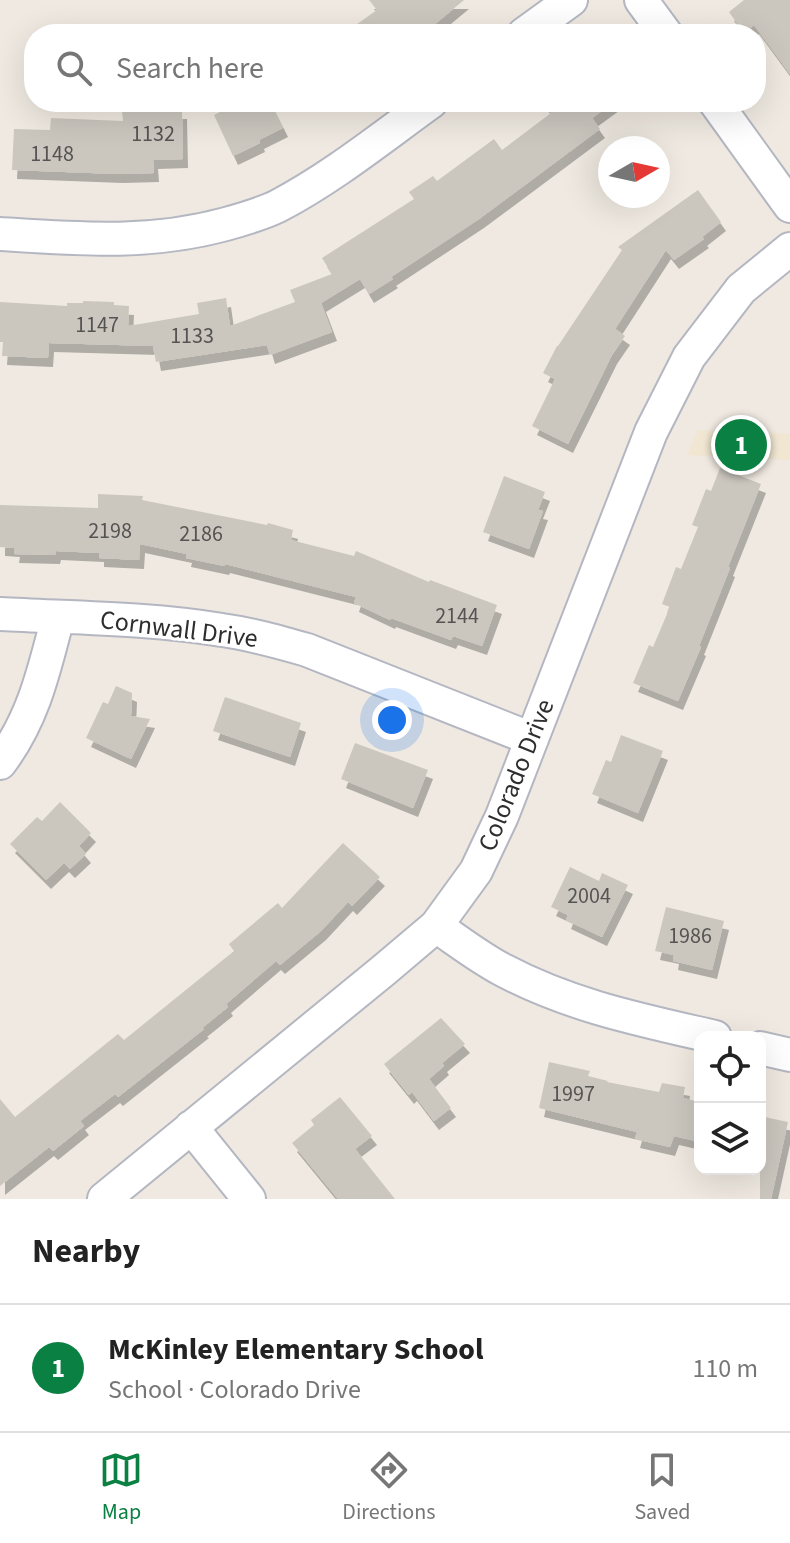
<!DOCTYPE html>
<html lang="en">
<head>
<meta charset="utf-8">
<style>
	body { margin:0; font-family:"Source Sans 3",sans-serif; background:#f2f2f2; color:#222 }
	.controls { position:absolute; right:24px; bottom:24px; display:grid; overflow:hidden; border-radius:16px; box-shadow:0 8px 32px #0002 }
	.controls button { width:72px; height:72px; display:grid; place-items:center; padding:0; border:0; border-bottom:2px solid #e0e0e0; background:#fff; color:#222; font:40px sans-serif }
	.compass { position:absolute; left:598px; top:136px; width:72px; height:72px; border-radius:50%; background:#fff; box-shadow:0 8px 32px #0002; rotate:81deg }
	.you { position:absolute; left:392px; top:720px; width:28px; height:28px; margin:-20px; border:6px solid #fff; border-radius:50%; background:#1a73e8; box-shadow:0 0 0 12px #1a73e833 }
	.badge { display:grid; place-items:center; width:52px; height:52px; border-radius:50%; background:#0b8043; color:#fff; font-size:26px; font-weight:700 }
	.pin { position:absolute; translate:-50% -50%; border:4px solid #fff; box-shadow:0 2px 8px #0006 }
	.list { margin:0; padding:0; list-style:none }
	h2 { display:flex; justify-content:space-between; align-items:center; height:104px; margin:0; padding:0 32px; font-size:34px }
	h2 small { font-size:26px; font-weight:400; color:#767676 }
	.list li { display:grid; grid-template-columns:52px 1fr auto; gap:24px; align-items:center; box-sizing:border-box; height:128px; padding:0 32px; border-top:2px solid #e0e0e0 }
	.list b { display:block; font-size:30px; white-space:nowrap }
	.list p { margin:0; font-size:26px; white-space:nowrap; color:#767676 }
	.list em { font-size:26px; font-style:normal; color:#767676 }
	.icon { flex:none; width:44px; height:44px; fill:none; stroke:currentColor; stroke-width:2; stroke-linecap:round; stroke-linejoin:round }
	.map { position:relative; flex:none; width:790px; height:1199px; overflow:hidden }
	.search { position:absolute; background:#fff; box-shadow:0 8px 32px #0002; left:24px; right:24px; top:24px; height:88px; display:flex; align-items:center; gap:20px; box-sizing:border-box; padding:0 28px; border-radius:32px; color:#767676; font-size:30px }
	.sheet { height:232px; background:#fff }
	nav { display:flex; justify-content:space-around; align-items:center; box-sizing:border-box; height:112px; border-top:2px solid #e0e0e0; background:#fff; font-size:22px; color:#767676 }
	nav a { display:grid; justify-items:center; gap:4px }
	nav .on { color:#0b8043 }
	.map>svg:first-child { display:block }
	.education { fill:#f0e6d1 }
	.building { fill:#cbc7bf; filter:url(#shadow) }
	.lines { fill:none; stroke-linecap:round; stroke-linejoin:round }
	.minor-casing { stroke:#b4b7c1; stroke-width:36 }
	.minor { stroke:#fff; stroke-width:32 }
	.labels { text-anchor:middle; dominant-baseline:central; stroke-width:6; stroke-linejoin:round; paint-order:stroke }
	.number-label { font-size:22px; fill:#555452 }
	.street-label { font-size:26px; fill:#2e2e2e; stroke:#fff }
</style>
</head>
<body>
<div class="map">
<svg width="790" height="1199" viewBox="0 0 790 1199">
	<defs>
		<filter id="shadow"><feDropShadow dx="5" dy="9" stdDeviation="0" flood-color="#0004"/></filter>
	</defs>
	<rect width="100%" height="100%" fill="#efe9e1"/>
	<path class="education" d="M 698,430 L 790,434 L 790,460 L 687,455 Z"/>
	<path class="building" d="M 369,0 L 464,0 L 423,34 L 343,34 L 377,10 Z
		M 744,0 L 790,0 L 790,74 L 754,25 L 744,33 L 729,12 Z
		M 240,102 L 270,102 L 283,128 L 259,140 L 260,143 L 233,156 L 214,115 Z
		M 543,102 L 614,102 L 592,118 L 600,129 L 479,219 L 391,277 L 393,279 L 369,294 L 360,279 L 321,303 L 332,332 L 270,355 L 267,345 L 156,362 L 153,346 L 49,343 L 48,358 L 2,356 L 3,342 L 0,342 L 0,302 L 67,306 L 67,303 L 83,303 L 83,301 L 114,302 L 114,305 L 129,306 L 128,326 L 199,314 L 197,303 L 226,298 L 230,326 L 295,302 L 290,290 L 332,274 L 322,258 L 414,199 L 409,192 L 433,176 L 437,181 L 494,139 L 502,150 L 551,113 Z
		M 182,110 L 183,159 L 153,160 L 154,173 L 118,174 L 12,170 L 14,129 L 50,130 L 51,118 L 123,121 L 122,111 Z
		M 698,190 L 721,222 L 702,237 L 704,239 L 674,260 L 666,250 L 615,329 L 625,336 L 612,355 L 568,444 L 532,426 L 555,379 L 543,373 L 557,346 L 558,346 L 622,250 L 618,247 Z
		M 720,468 L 761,484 L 728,567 L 730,568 L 699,646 L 701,647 L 678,701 L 633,683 L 649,645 L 653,647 L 670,607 L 662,604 L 676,567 L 681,569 L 698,527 L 692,525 L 706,489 L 711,491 Z
		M 504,476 L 545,492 L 538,510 L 543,511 L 529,549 L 483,532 Z
		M 98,494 L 143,496 L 142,500 L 267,525 L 268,523 L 293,530 L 291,540 L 354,556 L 356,551 L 429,582 L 430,580 L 497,605 L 482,646 L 453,636 L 451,640 L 391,618 L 390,620 L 354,603 L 356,597 L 225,564 L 224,566 L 186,558 L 187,554 L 140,544 L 139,560 L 99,558 L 99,553 L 56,551 L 55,555 L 14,554 L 15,548 L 0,547 L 0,505 L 98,508 Z
		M 116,686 L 132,693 L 131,716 L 150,719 L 131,759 L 86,738 L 103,702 L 108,704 Z
		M 225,697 L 301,723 L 290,757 L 213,731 Z
		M 621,735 L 663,751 L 638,813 L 592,794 L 606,760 L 611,762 Z
		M 355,743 L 428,770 L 413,808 L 341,779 Z
		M 60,802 L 91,833 L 79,846 L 86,854 L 70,869 L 64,863 L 46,880 L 10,844 L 37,817 L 42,821 Z
		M 343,843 L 380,877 L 352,906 L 348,902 L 321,931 L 280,965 L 276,961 L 226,1004 L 228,1007 L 202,1028 L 204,1029 L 118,1097 L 115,1094 L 80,1121 L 84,1126 L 53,1151 L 49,1147 L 0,1186 L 0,1099 L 15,1117 L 118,1034 L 124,1040 L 234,951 L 229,944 L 278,903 L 282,908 Z
		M 570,867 L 599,881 L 602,873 L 628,885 L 602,937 L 566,920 L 568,915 L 551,907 Z
		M 666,907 L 724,921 L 712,970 L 673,961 L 674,955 L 655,951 Z
		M 441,1018 L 465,1044 L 442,1063 L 444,1066 L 429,1079 L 451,1108 L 434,1121 L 412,1092 L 409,1095 L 384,1064 Z
		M 549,1062 L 590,1071 L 588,1076 L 608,1081 L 607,1082 L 659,1092 L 662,1083 L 685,1087 L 683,1098 L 700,1102 L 700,1142 L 674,1136 L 670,1147 L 635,1139 L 637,1132 L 539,1108 Z
		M 340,1097 L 372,1136 L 355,1149 L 395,1199 L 338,1199 L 292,1143 L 314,1125 L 311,1120 Z
		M 760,1116 L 788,1122 L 771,1199 L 760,1199 Z"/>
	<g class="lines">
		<defs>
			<path id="minor" d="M 641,0 L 666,34
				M 524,34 L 571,0
				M 715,102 L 790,206
				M 0,234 C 79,239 149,245 226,224 C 244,219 262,214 278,206 C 333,177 381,138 431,102
				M 0,614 C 74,618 149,618 222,630 C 251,634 279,642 307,650 L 532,739
				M 0,763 C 34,718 44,670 58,617
				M 436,926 C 458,941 480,958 503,970 C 571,1006 641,1020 715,1037
				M 760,1048 L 790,1055
				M 191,1127 L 249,1199
				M 104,1199 L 384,970 L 436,926 L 476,871 L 502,816 L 651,432 L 689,357 L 741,289 L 790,249"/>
		</defs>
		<use href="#minor" class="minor-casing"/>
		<use href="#minor" class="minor"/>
	</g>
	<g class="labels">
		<g class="number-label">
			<text x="153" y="134">1132</text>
			<text x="52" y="154">1148</text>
			<text x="97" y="325">1147</text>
			<text x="192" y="336">1133</text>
			<text x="110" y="531">2198</text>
			<text x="201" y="534">2186</text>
			<text x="457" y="616">2144</text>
			<text x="589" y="896">2004</text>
			<text x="690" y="936">1986</text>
			<text x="573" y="1094">1997</text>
		</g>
		<g class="street-label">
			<text transform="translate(179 629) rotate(7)">Cornwall Drive</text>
			<text transform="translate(516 775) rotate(-68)">Colorado Drive</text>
		</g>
	</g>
</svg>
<div class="controls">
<button><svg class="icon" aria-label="locate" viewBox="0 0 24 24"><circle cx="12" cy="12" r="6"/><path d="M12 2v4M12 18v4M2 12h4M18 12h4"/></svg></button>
<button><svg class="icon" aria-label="layers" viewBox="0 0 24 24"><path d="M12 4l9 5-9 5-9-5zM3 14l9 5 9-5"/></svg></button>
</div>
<svg class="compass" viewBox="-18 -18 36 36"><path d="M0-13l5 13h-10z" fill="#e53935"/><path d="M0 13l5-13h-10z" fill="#767676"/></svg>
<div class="you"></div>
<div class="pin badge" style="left:741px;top:445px">1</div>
<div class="search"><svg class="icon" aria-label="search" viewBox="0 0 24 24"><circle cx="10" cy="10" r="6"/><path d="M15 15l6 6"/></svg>Search here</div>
</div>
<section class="sheet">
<h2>Nearby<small></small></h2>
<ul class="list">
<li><span class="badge">1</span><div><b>McKinley Elementary School</b><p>School · Colorado Drive</p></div><em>110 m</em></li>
</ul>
</section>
<nav>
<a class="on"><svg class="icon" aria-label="map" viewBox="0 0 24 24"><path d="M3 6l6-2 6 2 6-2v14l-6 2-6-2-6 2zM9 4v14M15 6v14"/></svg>Map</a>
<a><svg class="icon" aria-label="directions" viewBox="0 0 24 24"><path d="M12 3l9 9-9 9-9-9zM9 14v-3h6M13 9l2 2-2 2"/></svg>Directions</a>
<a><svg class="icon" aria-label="saved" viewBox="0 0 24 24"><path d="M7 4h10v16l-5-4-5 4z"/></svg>Saved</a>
</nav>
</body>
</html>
